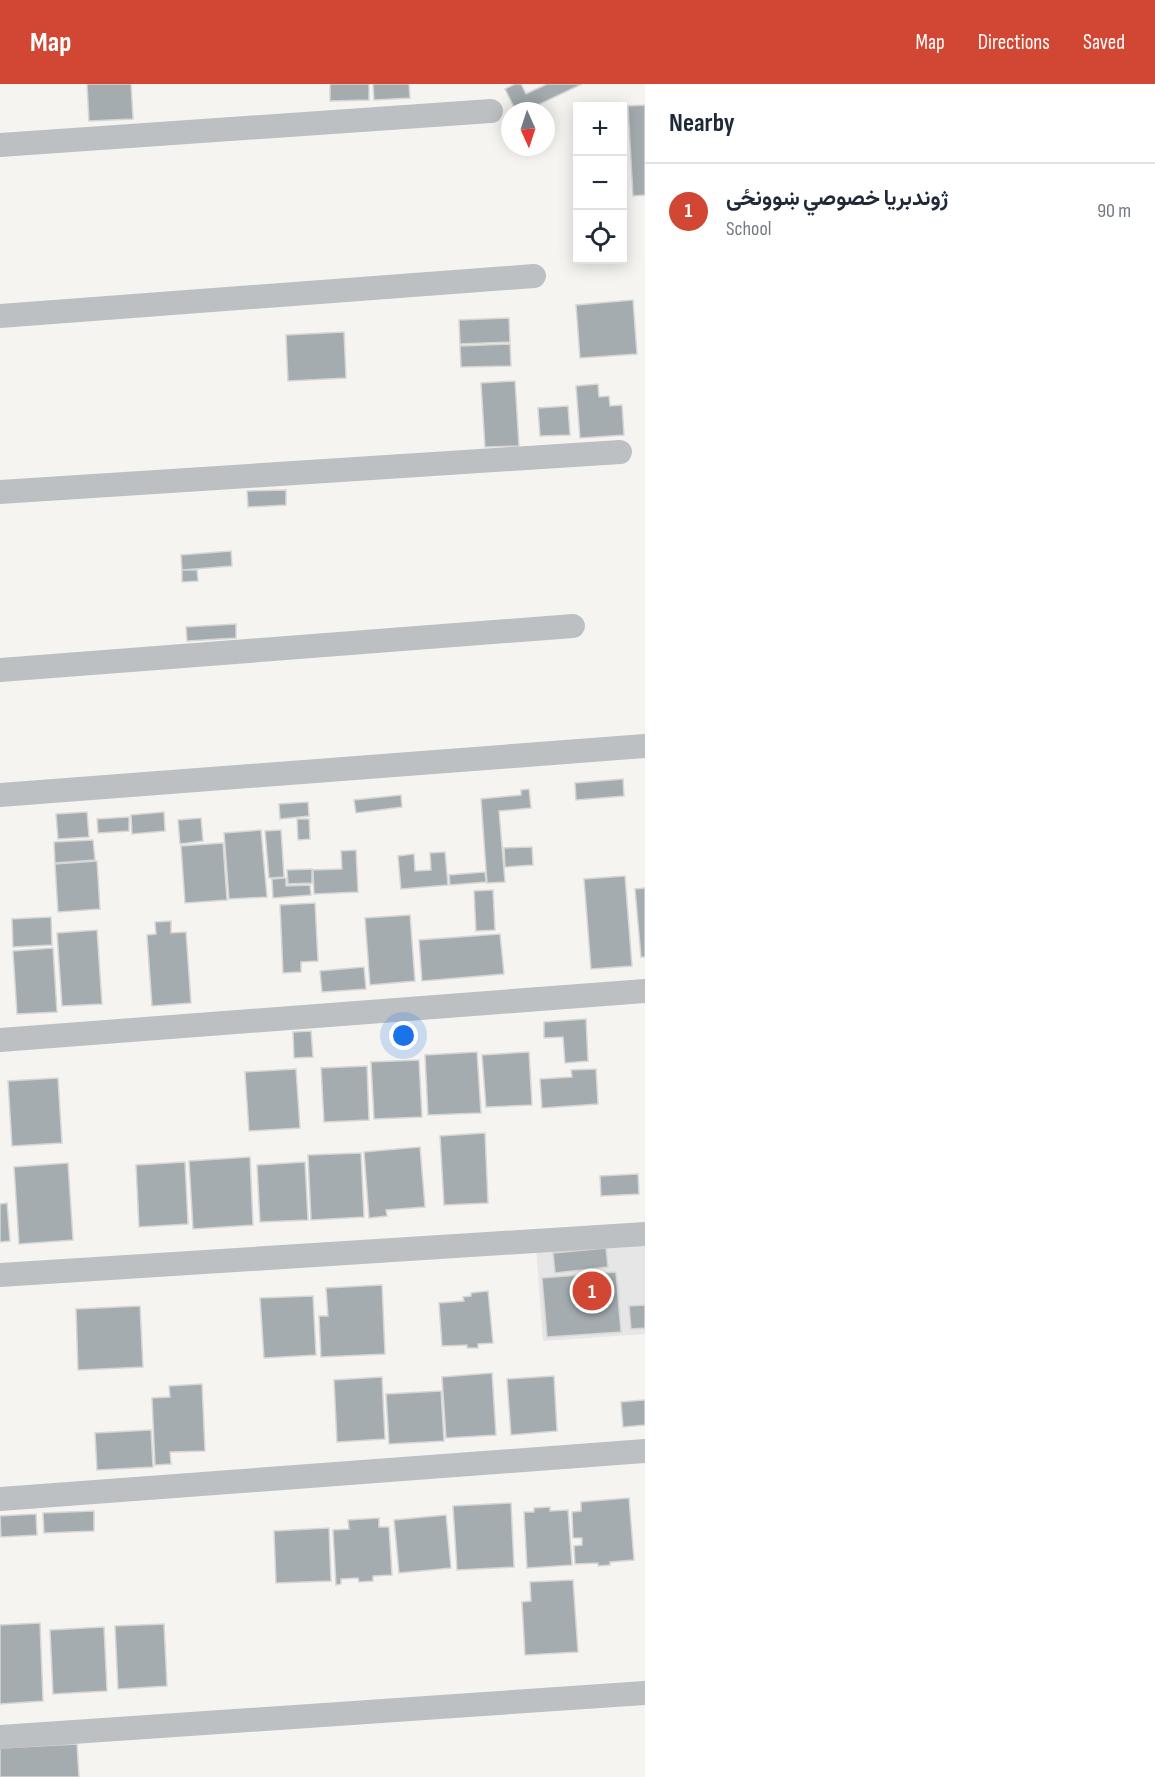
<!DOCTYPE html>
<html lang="en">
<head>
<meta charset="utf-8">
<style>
	body { margin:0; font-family:"Sofia Sans Condensed",Vazirmatn,sans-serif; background:#f2f2f3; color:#1f2937 }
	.controls { position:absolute; right:18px; top:18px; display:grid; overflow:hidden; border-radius:0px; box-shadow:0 3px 15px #0003 }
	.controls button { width:54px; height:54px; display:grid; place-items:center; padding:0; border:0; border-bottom:2px solid #e0e1e3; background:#fff; color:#1f2937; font:30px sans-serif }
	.compass { position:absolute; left:501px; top:18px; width:54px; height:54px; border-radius:50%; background:#fff; box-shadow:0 3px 15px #0003; rotate:177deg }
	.you { position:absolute; left:404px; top:952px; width:21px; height:21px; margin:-15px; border:4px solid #fff; border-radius:50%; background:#1a73e8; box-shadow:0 0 0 9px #1a73e833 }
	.badge { display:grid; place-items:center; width:39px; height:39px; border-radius:50%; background:#d24734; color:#fff; font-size:20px; font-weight:700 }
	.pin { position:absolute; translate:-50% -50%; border:3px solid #fff; box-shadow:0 2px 6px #0006 }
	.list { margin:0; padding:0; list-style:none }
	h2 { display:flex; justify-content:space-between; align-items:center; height:78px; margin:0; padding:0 24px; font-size:26px }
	h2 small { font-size:20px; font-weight:400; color:#747a83 }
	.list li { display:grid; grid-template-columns:39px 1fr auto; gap:18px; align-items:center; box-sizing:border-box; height:96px; padding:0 24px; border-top:2px solid #e0e1e3 }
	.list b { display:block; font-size:22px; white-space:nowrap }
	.list p { margin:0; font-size:20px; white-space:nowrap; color:#747a83 }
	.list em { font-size:20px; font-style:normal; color:#747a83 }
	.icon { flex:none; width:33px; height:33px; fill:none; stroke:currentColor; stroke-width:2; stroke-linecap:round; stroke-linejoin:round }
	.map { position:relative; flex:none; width:645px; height:1693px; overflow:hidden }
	header { display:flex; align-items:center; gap:36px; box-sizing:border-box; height:84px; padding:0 30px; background:#d24734; color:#fff }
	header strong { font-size:28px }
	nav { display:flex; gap:33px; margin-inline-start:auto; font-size:21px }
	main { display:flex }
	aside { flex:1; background:#fff }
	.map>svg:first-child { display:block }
	.built { fill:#e5e6e5 }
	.building { fill:#a4acb0; stroke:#d6d6d4; stroke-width:1.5 }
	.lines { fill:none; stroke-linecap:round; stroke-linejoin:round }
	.minor { stroke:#bcc0c3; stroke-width:24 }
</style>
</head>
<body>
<header>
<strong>Map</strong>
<nav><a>Map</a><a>Directions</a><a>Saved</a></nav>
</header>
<main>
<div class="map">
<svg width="645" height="1693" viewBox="0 0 645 1693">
	<rect width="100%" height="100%" fill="#f5f4f1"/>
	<path class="built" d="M 645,1155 L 645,1250 L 543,1257 L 536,1163 Z"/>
	<path class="building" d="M 87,0 L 131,0 L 133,35 L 89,37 Z
		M 330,0 L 369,0 L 369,16 L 330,17 Z
		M 373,0 L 409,0 L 410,14 L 374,16 Z
		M 515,0 L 521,0 L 526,10 L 547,0 L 582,0 L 525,27 L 516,27 L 505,5 Z
		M 645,21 L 645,111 L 633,112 L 628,22 Z
		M 633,216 L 637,270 L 580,274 L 576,221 Z
		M 509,234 L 510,258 L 460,260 L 459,236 Z
		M 344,248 L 346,294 L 288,297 L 286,251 Z
		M 510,260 L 511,282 L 461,283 L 460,262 Z
		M 515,297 L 519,362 L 485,363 L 481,299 Z
		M 598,300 L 599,313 L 609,312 L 610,322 L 622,321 L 624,351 L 580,354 L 576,302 Z
		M 568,322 L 570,351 L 540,352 L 538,324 Z
		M 286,406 L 286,421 L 248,423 L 247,407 Z
		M 231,467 L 232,482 L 182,486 L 181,471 Z
		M 182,486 L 197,486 L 198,497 L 182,498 Z
		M 236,540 L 236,554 L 187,557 L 186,543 Z
		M 623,695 L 624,712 L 576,716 L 575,699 Z
		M 529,705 L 531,724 L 499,727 L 505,798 L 487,799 L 481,715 L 521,711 L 521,706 Z
		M 401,711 L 402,723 L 356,729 L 354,716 Z
		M 308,718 L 309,732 L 280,735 L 279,720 Z
		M 87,728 L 89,753 L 58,755 L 56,730 Z
		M 164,728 L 165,747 L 132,750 L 131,731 Z
		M 129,733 L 129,747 L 98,749 L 97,735 Z
		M 201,734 L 203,757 L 180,760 L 178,736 Z
		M 297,735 L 309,735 L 310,755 L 298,756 Z
		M 261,746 L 267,813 L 229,815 L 224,749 Z
		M 281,746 L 284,793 L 269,794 L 265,747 Z
		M 93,756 L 95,776 L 55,779 L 54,758 Z
		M 223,759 L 227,816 L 185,819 L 181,762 Z
		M 532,763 L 533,781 L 505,783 L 504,764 Z
		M 356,766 L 358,808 L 314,810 L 313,786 L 342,785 L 341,767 Z
		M 445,768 L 448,801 L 401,805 L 398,772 L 414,770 L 415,787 L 431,786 L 430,769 Z
		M 97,777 L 100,825 L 58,828 L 55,780 Z
		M 312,785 L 312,799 L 288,800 L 287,786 Z
		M 485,788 L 486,798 L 450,801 L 449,791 Z
		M 625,792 L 632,882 L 591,885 L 584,795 Z
		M 286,794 L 286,802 L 310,801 L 311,811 L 273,814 L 272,795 Z
		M 645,804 L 645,873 L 641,873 L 635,805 Z
		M 493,806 L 495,846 L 476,847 L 474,807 Z
		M 315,819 L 318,877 L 301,878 L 301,888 L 283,889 L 280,821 Z
		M 410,831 L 415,897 L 370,901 L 365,834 Z
		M 51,833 L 52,861 L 13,863 L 12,835 Z
		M 171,837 L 171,849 L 186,848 L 191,919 L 152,922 L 147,851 L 156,850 L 155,838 Z
		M 97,846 L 102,920 L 62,922 L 57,849 Z
		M 500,850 L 504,890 L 422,897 L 419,856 Z
		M 53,864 L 57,928 L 17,930 L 13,867 Z
		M 364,883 L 366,905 L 322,908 L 320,887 Z
		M 586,935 L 588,977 L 565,979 L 563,953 L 544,954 L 544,938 Z
		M 311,947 L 313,973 L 294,974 L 293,948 Z
		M 477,968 L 481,1029 L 428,1031 L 425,971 Z
		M 529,968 L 532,1021 L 486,1023 L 482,971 Z
		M 419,976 L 422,1033 L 374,1035 L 371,978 Z
		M 367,982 L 369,1036 L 324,1038 L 321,984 Z
		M 296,985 L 300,1044 L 249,1047 L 245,988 Z
		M 596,985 L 598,1020 L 542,1024 L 540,995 L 572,993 L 571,986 Z
		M 58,994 L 62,1059 L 12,1062 L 8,997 Z
		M 485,1049 L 488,1119 L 444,1121 L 440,1052 Z
		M 420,1063 L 425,1123 L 386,1126 L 387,1132 L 369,1134 L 364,1068 Z
		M 361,1069 L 364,1133 L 311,1136 L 308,1071 Z
		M 250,1073 L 253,1141 L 193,1145 L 189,1077 Z
		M 185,1078 L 188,1140 L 139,1143 L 136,1081 Z
		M 305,1078 L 308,1136 L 260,1138 L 257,1081 Z
		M 68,1079 L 73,1156 L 19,1160 L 14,1083 Z
		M 638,1090 L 639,1110 L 601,1112 L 600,1092 Z
		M 7,1119 L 10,1157 L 0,1158 L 0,1120 Z
		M 606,1164 L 608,1183 L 555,1189 L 553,1169 Z
		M 616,1188 L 621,1248 L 547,1253 L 542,1194 Z
		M 382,1201 L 385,1270 L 321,1273 L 319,1232 L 328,1232 L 326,1204 Z
		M 488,1207 L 493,1259 L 478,1260 L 478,1264 L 467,1264 L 467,1261 L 442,1262 L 439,1219 L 464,1217 L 463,1213 L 471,1212 L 471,1209 Z
		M 313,1212 L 316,1271 L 264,1274 L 260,1214 Z
		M 645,1221 L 645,1244 L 631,1245 L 629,1222 Z
		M 140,1222 L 143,1283 L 78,1286 L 76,1225 Z
		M 492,1289 L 496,1351 L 446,1354 L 442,1293 Z
		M 554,1292 L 557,1347 L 511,1351 L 507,1295 Z
		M 382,1293 L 385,1355 L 337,1358 L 334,1296 Z
		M 202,1300 L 205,1367 L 170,1368 L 171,1380 L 155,1381 L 152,1314 L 170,1313 L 169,1302 Z
		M 441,1307 L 444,1357 L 389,1360 L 386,1310 Z
		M 645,1316 L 645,1341 L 623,1343 L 621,1318 Z
		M 151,1346 L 153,1383 L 97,1386 L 95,1349 Z
		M 629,1414 L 634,1476 L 610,1478 L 610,1481 L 598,1482 L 598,1479 L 575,1480 L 574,1462 L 582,1461 L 582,1454 L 573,1454 L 572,1428 L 581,1427 L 581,1418 Z
		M 511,1419 L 514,1483 L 457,1486 L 453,1422 Z
		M 550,1423 L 550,1427 L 568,1426 L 572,1481 L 527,1484 L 524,1428 L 534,1428 L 534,1424 Z
		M 94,1427 L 94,1447 L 44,1449 L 43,1429 Z
		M 36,1430 L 37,1451 L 1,1453 L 0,1432 Z
		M 446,1431 L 451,1484 L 399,1489 L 394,1436 Z
		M 379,1434 L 379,1443 L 389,1443 L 392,1491 L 373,1492 L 373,1497 L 359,1498 L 358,1494 L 341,1495 L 341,1500 L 336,1501 L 333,1446 L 349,1445 L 348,1436 Z
		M 329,1444 L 331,1497 L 276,1499 L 274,1447 Z
		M 573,1496 L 578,1568 L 525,1571 L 522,1518 L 531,1517 L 530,1498 Z
		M 40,1539 L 43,1617 L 0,1620 L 0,1541 Z
		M 164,1540 L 167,1602 L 118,1605 L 115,1542 Z
		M 104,1543 L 107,1607 L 53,1610 L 50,1546 Z
		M 77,1660 L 79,1693 L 0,1693 L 0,1664 Z"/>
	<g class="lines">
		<path class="minor" d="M 0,61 L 491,27
			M 0,232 L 534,192
			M 0,408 L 620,368
			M 0,586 L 573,542
			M 0,711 L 645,662
			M 0,956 L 645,907
			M 0,1191 L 645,1150
			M 0,1415 L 645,1367
			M 0,1653 L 645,1609"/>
	</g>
</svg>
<div class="controls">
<button>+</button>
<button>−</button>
<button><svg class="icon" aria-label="locate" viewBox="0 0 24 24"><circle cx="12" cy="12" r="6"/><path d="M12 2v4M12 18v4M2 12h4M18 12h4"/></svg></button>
</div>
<svg class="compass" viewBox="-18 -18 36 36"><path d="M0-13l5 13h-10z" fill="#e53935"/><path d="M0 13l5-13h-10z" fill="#747a83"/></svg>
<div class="you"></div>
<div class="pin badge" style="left:592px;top:1207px">1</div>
</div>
<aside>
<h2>Nearby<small></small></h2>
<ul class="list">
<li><span class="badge">1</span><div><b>ژوندبریا خصوصي ښوونځی</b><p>School</p></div><em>90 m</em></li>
</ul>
</aside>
</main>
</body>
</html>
